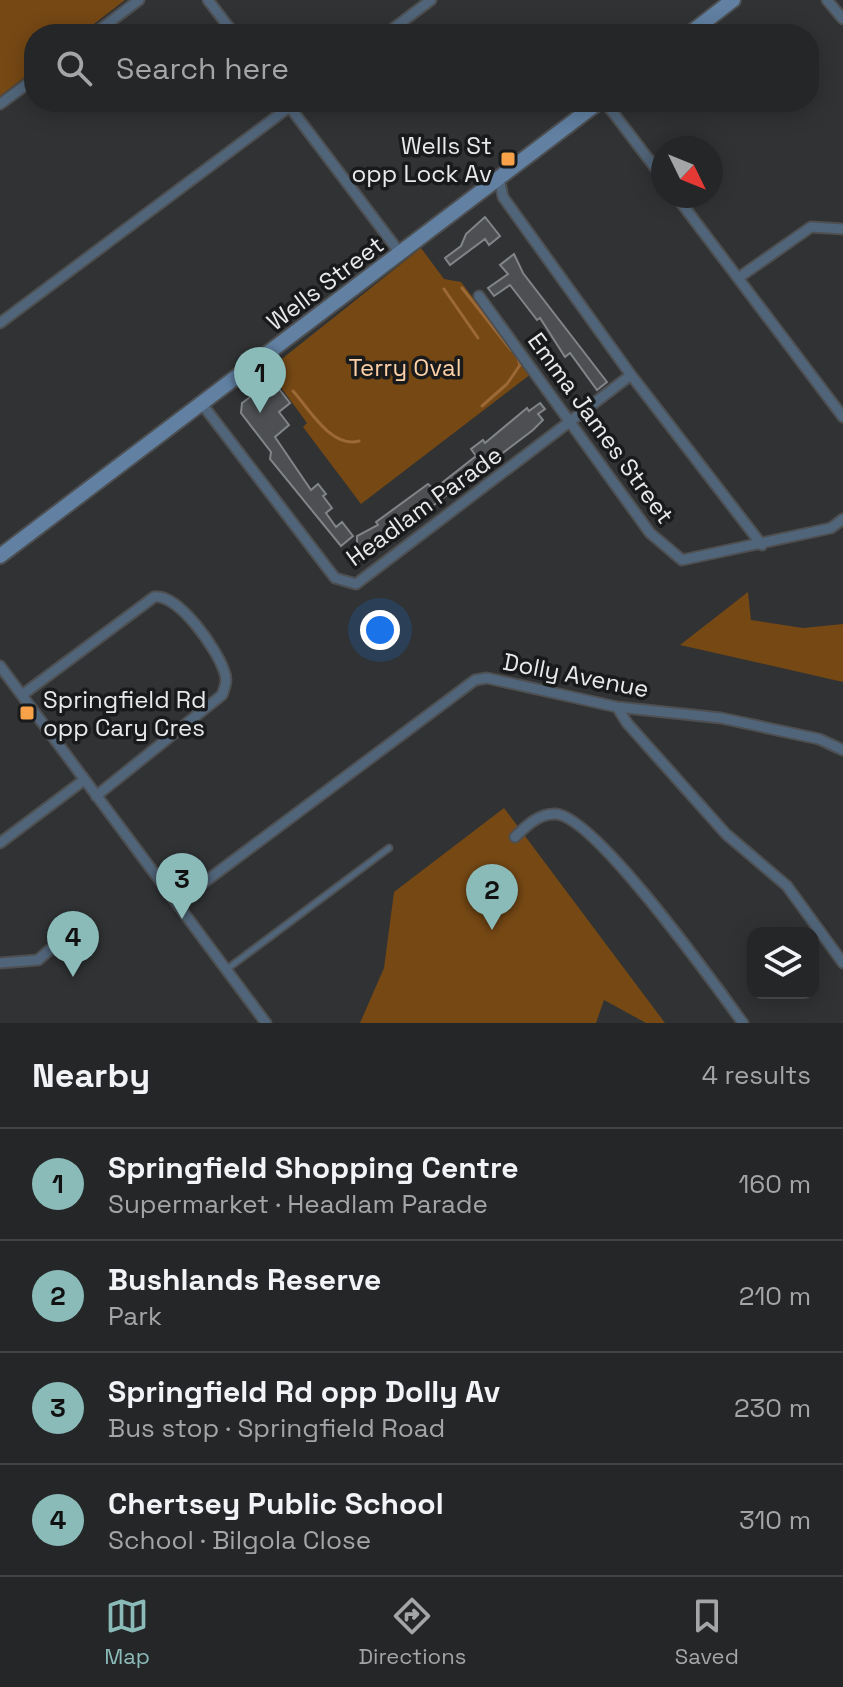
<!DOCTYPE html>
<html lang="en">
<head>
<meta charset="utf-8">
<style>
	body { margin:0; font-family:"Space Grotesk",sans-serif; background:#2c2e2f; color:#f1f3f6 }
	.controls { position:absolute; right:24px; bottom:24px; display:grid; overflow:hidden; border-radius:16px; box-shadow:0 4px 20px #0003 }
	.controls button { width:72px; height:72px; display:grid; place-items:center; padding:0; border:0; border-bottom:2px solid #414344; background:#242627; color:#f1f3f6; font:40px sans-serif }
	.compass { position:absolute; left:651px; top:136px; width:72px; height:72px; border-radius:50%; background:#242627; box-shadow:0 4px 20px #0003; rotate:133deg }
	.you { position:absolute; left:380px; top:630px; width:28px; height:28px; margin:-20px; border:6px solid #fff; border-radius:50%; background:#1a73e8; box-shadow:0 0 0 12px #1a73e833 }
	.badge { display:grid; place-items:center; width:52px; height:52px; border-radius:50%; background:#8bbbb9; color:#111; font-size:26px; font-weight:700 }
	.pin { position:absolute; translate:-50% -66px; filter:drop-shadow(0 2px 4px #0008) }
	.pin::after { content:''; position:absolute; top:42px; width:28px; height:24px; background:inherit; clip-path:polygon(0 0,100% 0,50% 100%) }
	.list { margin:0; padding:0; list-style:none }
	h2 { display:flex; justify-content:space-between; align-items:center; height:104px; margin:0; padding:0 32px; font-size:34px }
	h2 small { font-size:26px; font-weight:400; color:#a3a5a7 }
	.list li { display:grid; grid-template-columns:52px 1fr auto; gap:24px; align-items:center; box-sizing:border-box; height:112px; padding:0 32px; border-top:2px solid #414344 }
	.list b { display:block; font-size:30px; white-space:nowrap }
	.list p { margin:0; font-size:26px; white-space:nowrap; color:#a3a5a7 }
	.list em { font-size:26px; font-style:normal; color:#a3a5a7 }
	.icon { flex:none; width:44px; height:44px; fill:none; stroke:currentColor; stroke-width:2; stroke-linecap:round; stroke-linejoin:round }
	.map { position:relative; flex:none; width:843px; height:1023px; overflow:hidden }
	.search { position:absolute; background:#242627; box-shadow:0 4px 20px #0003; left:24px; right:24px; top:24px; height:88px; display:flex; align-items:center; gap:20px; box-sizing:border-box; padding:0 28px; border-radius:32px; color:#a3a5a7; font-size:30px }
	.sheet { height:552px; background:#242627 }
	nav { display:flex; justify-content:space-around; align-items:center; box-sizing:border-box; height:112px; border-top:2px solid #414344; background:#242627; font-size:22px; color:#a3a5a7 }
	nav a { display:grid; justify-items:center; gap:4px }
	nav .on { color:#8bbbb9 }
	.map>svg:first-child { display:block }
	.park { fill:#764814 }
	.lines { fill:none; stroke-linecap:round; stroke-linejoin:round }
	.stream { stroke:#9c6936; stroke-width:3 }
	.building { fill:#4d4f52; stroke:#828588; stroke-width:2 }
	.lane-casing { stroke:#4d4f51; stroke-width:9 }
	.street-casing { stroke:#4d4f51; stroke-width:13 }
	.secondary-casing { stroke:#4d4f51; stroke-width:18 }
	.lane { stroke:#51657a; stroke-width:5 }
	.street { stroke:#51657a; stroke-width:9 }
	.secondary { stroke:#6180a2; stroke-width:14 }
	.poi-dot { fill:#f7a248; stroke:#191a1b; stroke-width:3 }
	.labels { text-anchor:middle; dominant-baseline:central; stroke-width:7; stroke-linejoin:round; paint-order:stroke }
	.poi-label { font-size:24px; fill:#e7e9ea; stroke:#191a1b; text-anchor:end }
	.street-label { font-size:24px; fill:#e7e9ea; stroke:#191a1b }
	.park-label { font-size:24px; fill:#fdd0a7; stroke:#191a1b }
</style>
</head>
<body>
<div class="map">
<svg width="843" height="1023" viewBox="0 0 843 1023">
	<rect width="100%" height="100%" fill="#303234"/>
	<path class="park" d="M 0,0 L 125,0 L 81,34 L 34,34 L 34,70 L 0,96 Z
		M 421,248 L 444,279 L 461,282 L 531,374 L 361,504 L 303,427 L 307,423 L 268,370 Z
		M 748,592 L 751,620 L 803,628 L 843,624 L 843,682 L 680,645 Z
		M 504,808 L 665,1023 L 646,1023 L 604,1000 L 596,1023 L 360,1023 L 384,968 L 394,892 Z"/>
	<g class="lines">
		<path class="stream" d="M 462,288 L 511,350
			M 444,289 L 478,338
			M 293,391 C 310,410 332,449 359,441
			M 482,406 L 507,384 L 520,365 L 518,358"/>
	</g>
	<path class="building" d="M 485,217 L 500,236 L 489,245 L 485,239 L 450,265 L 445,258 L 461,246 L 466,234 Z
		M 514,254 L 523,273 L 607,382 L 597,390 L 570,353 L 565,357 L 540,318 L 537,320 L 510,285 L 494,296 L 488,288 L 508,274 L 500,265 Z
		M 273,381 L 290,403 L 279,412 L 289,425 L 275,437 L 311,490 L 318,484 L 326,494 L 323,496 L 332,508 L 326,513 L 336,527 L 342,522 L 353,536 L 341,546 L 270,459 L 271,452 L 241,413 L 242,403 Z
		M 540,403 L 545,409 L 538,414 L 543,420 L 533,430 L 357,563 L 357,536 L 378,525 L 376,522 L 428,484 L 434,489 L 476,456 L 471,449 L 483,440 L 485,443 L 527,408 L 529,411 Z"/>
	<g class="lines">
		<defs>
			<path id="lane" d="M 227,969 L 389,848"/>
			<path id="street" d="M 208,0 L 234,34
				M 827,0 L 843,19
				M 94,34 L 139,0
				M 386,34 L 431,0
				M 286,102 L 400,253
				M 605,102 L 663,178
				M 0,104 L 34,79
				M 499,178 L 503,197 L 631,375 L 762,545
				M 676,196 L 843,417
				M 738,278 L 811,227 L 843,229
				M 479,296 L 650,533 L 682,560 L 831,528 L 843,519
				M 0,323 L 296,102
				M 202,404 L 335,578 L 356,584 L 631,375
				M 0,666 L 266,1023
				M 22,695 L 154,597 C 178,593 217,649 224,671 C 228,680 225,687 222,695 L 96,796
				M 617,707 L 627,723 L 726,834 L 787,886 L 843,963
				M 515,837 C 526,826 539,813 556,814 C 596,817 715,985 743,1023
				M 0,843 L 84,780
				M 178,902 L 475,680 L 487,678 L 617,707 L 721,718 L 819,739 L 843,750
				M 0,963 L 38,960 L 54,946"/>
			<path id="secondary" d="M 689,34 L 733,0
				M 0,556 L 599,102"/>
		</defs>
		<use href="#lane" class="lane-casing"/>
		<use href="#street" class="street-casing"/>
		<use href="#secondary" class="secondary-casing"/>
		<use href="#lane" class="lane"/>
		<use href="#street" class="street"/>
		<use href="#secondary" class="secondary"/>
	</g>
	<g class="poi-dot">
		<rect x="500" y="151" width="16" height="16" rx="4"/>
		<rect x="19" y="705" width="16" height="16" rx="4"/>
	</g>
	<g class="labels">
		<g class="poi-label">
			<text x="492" y="145">Wells St<tspan x="492" dy="28">opp Lock Av</tspan></text>
			<text x="43" y="699" text-anchor="start">Springfield Rd<tspan x="43" dy="28">opp Cary Cres</tspan></text>
		</g>
		<g class="street-label">
			<text transform="translate(325 283) rotate(-37)">Wells Street</text>
			<text transform="translate(601 428) rotate(54)">Emma James Street</text>
			<text transform="translate(424 506) rotate(-36)">Headlam Parade</text>
			<text transform="translate(576 675) rotate(11)">Dolly Avenue</text>
		</g>
		<g class="park-label">
			<text x="405" y="367">Terry Oval</text>
		</g>
	</g>
</svg>
<div class="controls">
<button><svg class="icon" aria-label="layers" viewBox="0 0 24 24"><path d="M12 4l9 5-9 5-9-5zM3 14l9 5 9-5"/></svg></button>
</div>
<svg class="compass" viewBox="-18 -18 36 36"><path d="M0-13l5 13h-10z" fill="#e53935"/><path d="M0 13l5-13h-10z" fill="#a3a5a7"/></svg>
<div class="you"></div>
<div class="pin badge" style="left:260px;top:413px">1</div>
<div class="pin badge" style="left:492px;top:930px">2</div>
<div class="pin badge" style="left:182px;top:919px">3</div>
<div class="pin badge" style="left:73px;top:977px">4</div>
<div class="search"><svg class="icon" aria-label="search" viewBox="0 0 24 24"><circle cx="10" cy="10" r="6"/><path d="M15 15l6 6"/></svg>Search here</div>
</div>
<section class="sheet">
<h2>Nearby<small>4 results</small></h2>
<ul class="list">
<li><span class="badge">1</span><div><b>Springfield Shopping Centre</b><p>Supermarket · Headlam Parade</p></div><em>160 m</em></li>
<li><span class="badge">2</span><div><b>Bushlands Reserve</b><p>Park</p></div><em>210 m</em></li>
<li><span class="badge">3</span><div><b>Springfield Rd opp Dolly Av</b><p>Bus stop · Springfield Road</p></div><em>230 m</em></li>
<li><span class="badge">4</span><div><b>Chertsey Public School</b><p>School · Bilgola Close</p></div><em>310 m</em></li>
</ul>
</section>
<nav>
<a class="on"><svg class="icon" aria-label="map" viewBox="0 0 24 24"><path d="M3 6l6-2 6 2 6-2v14l-6 2-6-2-6 2zM9 4v14M15 6v14"/></svg>Map</a>
<a><svg class="icon" aria-label="directions" viewBox="0 0 24 24"><path d="M12 3l9 9-9 9-9-9zM9 14v-3h6M13 9l2 2-2 2"/></svg>Directions</a>
<a><svg class="icon" aria-label="saved" viewBox="0 0 24 24"><path d="M7 4h10v16l-5-4-5 4z"/></svg>Saved</a>
</nav>
</body>
</html>
